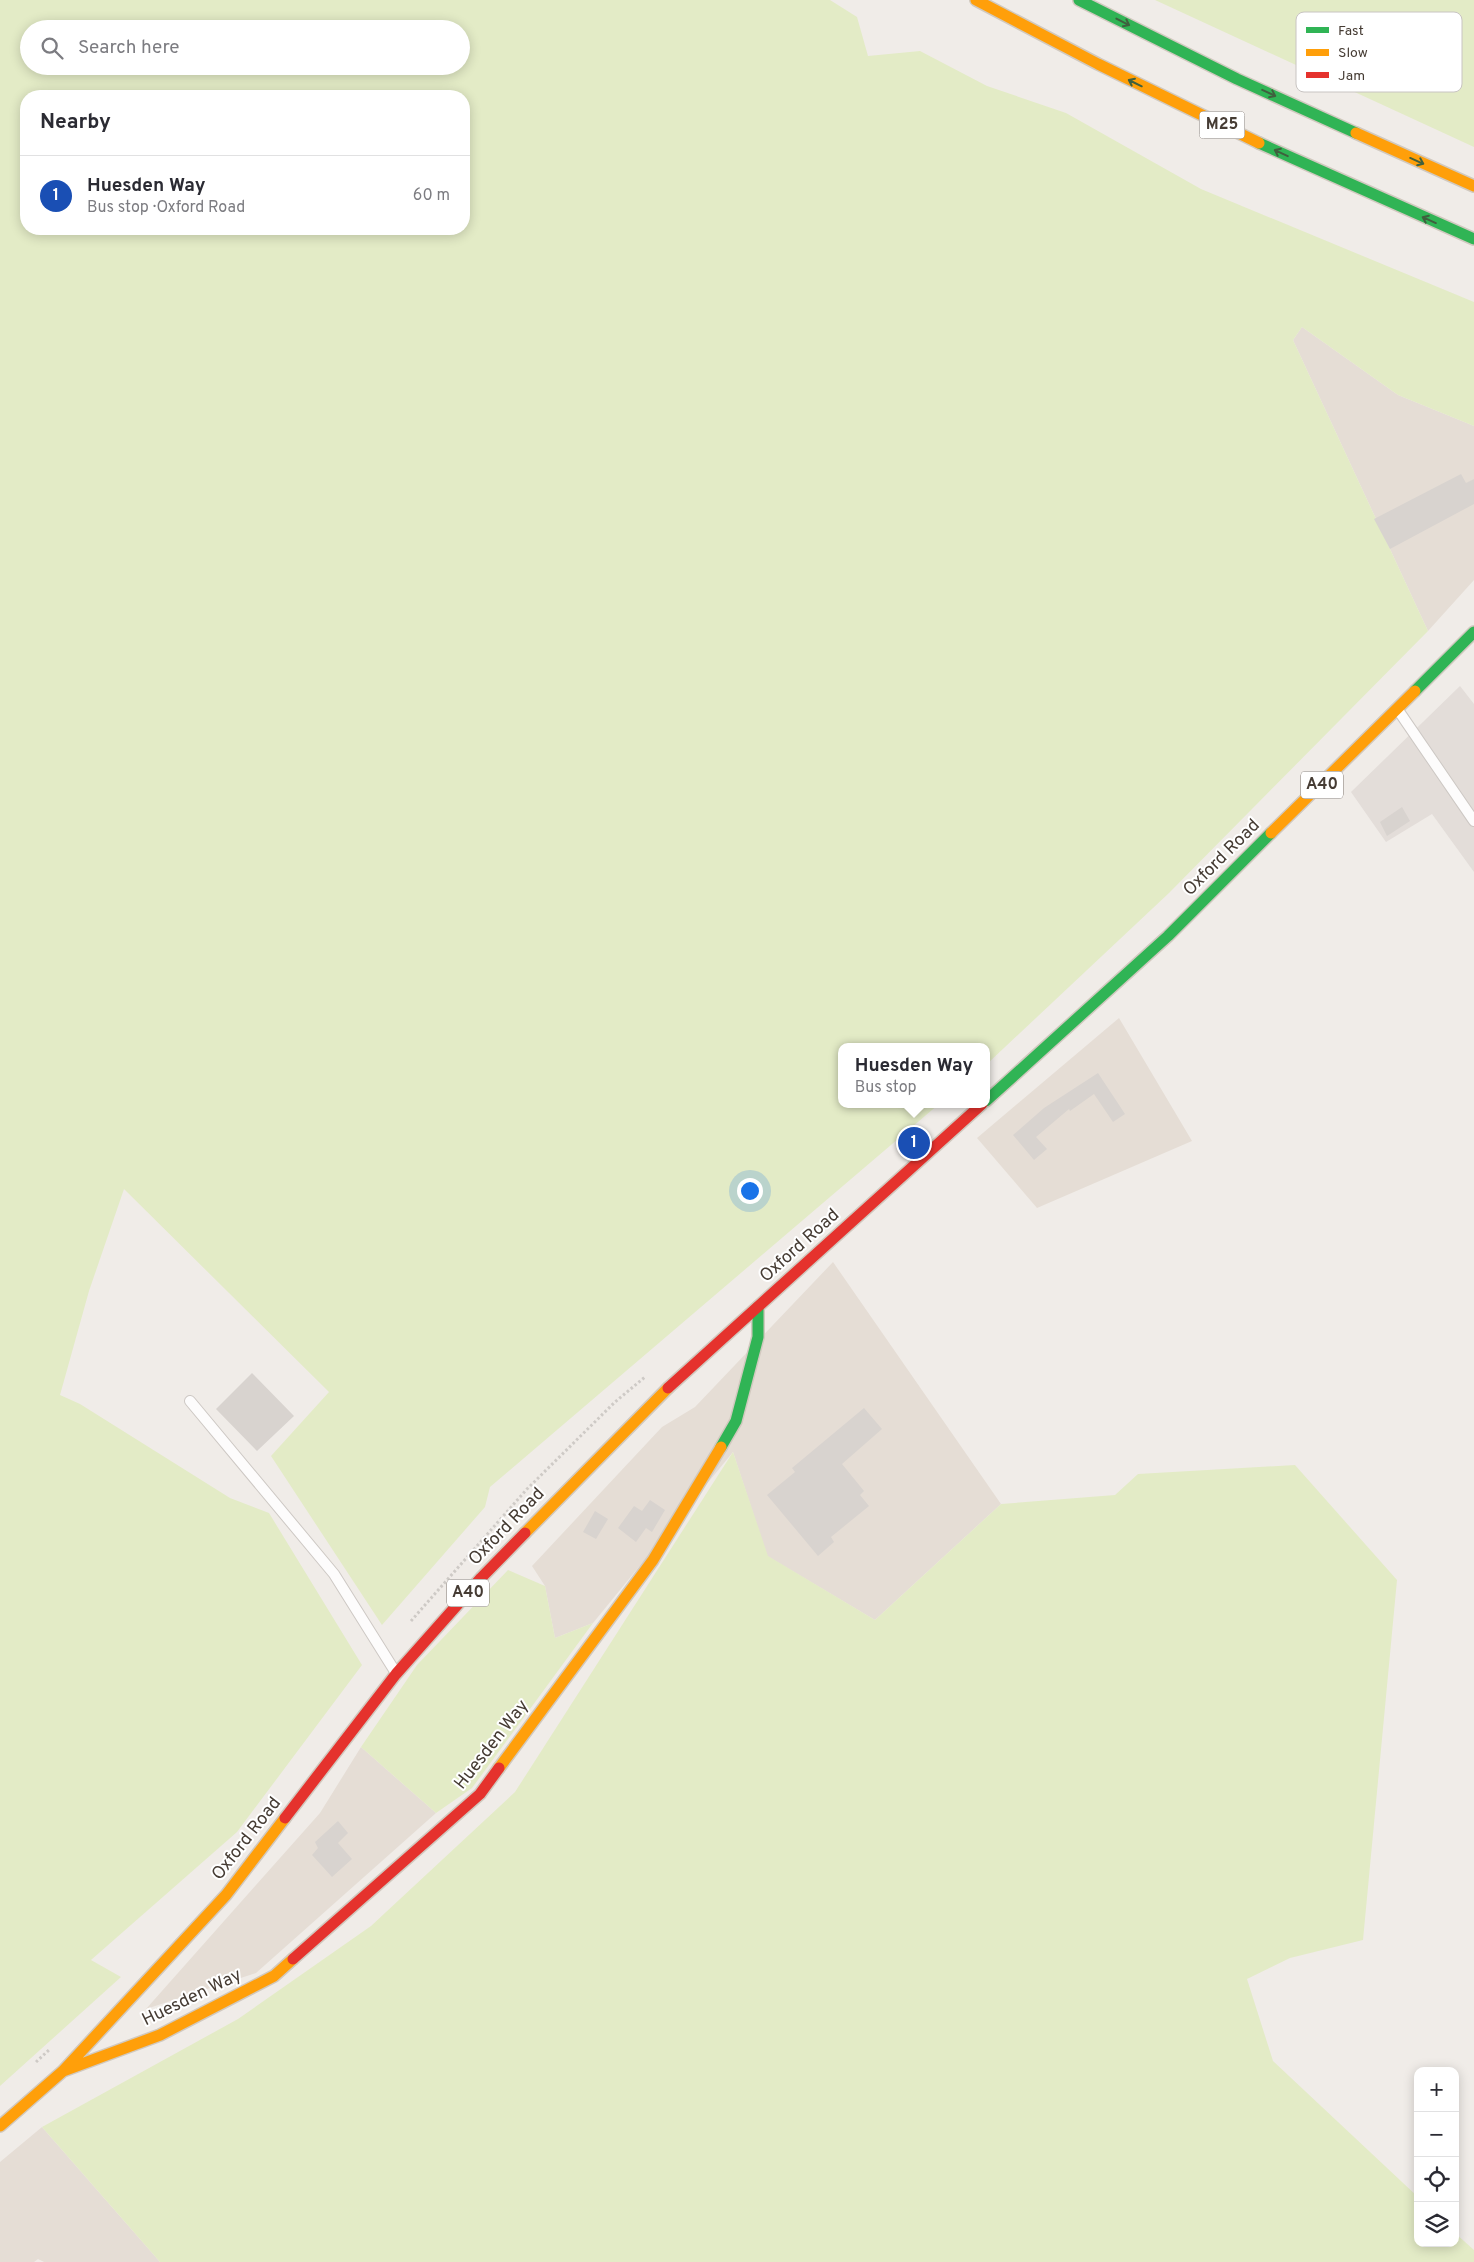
<!DOCTYPE html>
<html lang="en">
<head>
<meta charset="utf-8">
<style>
	body { margin:0; font-family:Overpass,sans-serif; background:#f7f7f7; color:#2b2b33 }
	.controls { position:absolute; right:15px; bottom:15px; display:grid; overflow:hidden; border-radius:10px; box-shadow:0 2px 12px #0003 }
	.controls button { width:45px; height:45px; display:grid; place-items:center; padding:0; border:0; border-bottom:1px solid #e1e1e2; background:#fff; color:#2b2b33; font:25px sans-serif }
	.you { position:absolute; left:749px; top:1190px; width:18px; height:18px; margin:-12px; border:4px solid #fff; border-radius:50%; background:#1a73e8; box-shadow:0 0 0 8px #1a73e833 }
	.badge { display:grid; place-items:center; width:32px; height:32px; border-radius:50%; background:#b45309; color:#fff; font-size:16px; font-weight:700 }
	.pin { position:absolute; translate:-50% -50%; border:2px solid #fff; box-shadow:0 1px 5px #0006 }
	.popup { position:absolute; left:838px; top:1043px; width:152px; height:65px; box-sizing:border-box; display:grid; place-content:center; border-radius:10px; background:#fff; filter:drop-shadow(0 1px 4px #0005); font-size:16px; white-space:nowrap; color:#7c7c81 }
	.popup b { font-size:19px; color:#2b2b33 }
	.popup::after { content:''; position:absolute; left:50%; top:100%; margin-left:-10px; border:10px solid transparent; border-top-color:#fff }
	.list { margin:0; padding:0; list-style:none }
	h2 { display:flex; justify-content:space-between; align-items:center; height:65px; margin:0; padding:0 20px; font-size:21px }
	h2 small { font-size:16px; font-weight:400; color:#7c7c81 }
	.list li { display:grid; grid-template-columns:32px 1fr auto; gap:15px; align-items:center; box-sizing:border-box; height:80px; padding:0 20px; border-top:1px solid #e1e1e2 }
	.list b { display:block; font-size:19px; white-space:nowrap }
	.list p { margin:0; font-size:16px; white-space:nowrap; color:#7c7c81 }
	.list em { font-size:16px; font-style:normal; color:#7c7c81 }
	.icon { flex:none; width:28px; height:28px; fill:none; stroke:currentColor; stroke-width:2; stroke-linecap:round; stroke-linejoin:round }
	.map { position:relative; flex:none; width:1474px; height:2262px; overflow:hidden }
	.search { position:absolute; background:#fff; box-shadow:0 2px 12px #0003; left:20px; top:20px; width:450px; height:55px; display:flex; align-items:center; gap:12px; box-sizing:border-box; padding:0 18px; border-radius:28px; color:#7c7c81; font-size:19px }
	.panel { position:absolute; background:#fff; box-shadow:0 2px 12px #0003; left:20px; top:90px; width:450px; height:145px; border-radius:20px }
	.map>svg:first-child { display:block }
	.residential { fill:#e5ddd5 }
	.industrial { fill:#e3ddd9 }
	.green { fill:#e3ebc6; fill-rule:evenodd }
	.building { fill:#d8d3cf }
	.lines { fill:none; stroke-linecap:round; stroke-linejoin:round }
	.lane-casing { stroke:#cdc8c4; stroke-width:12 }
	.fast-casing { stroke:#d1c9bf; stroke-width:14 }
	.slow-casing { stroke:#d1c9bf; stroke-width:14 }
	.jam-casing { stroke:#d1c9bf; stroke-width:14 }
	.path { stroke:#cecac6; stroke-width:3; stroke-dasharray:2.5 2.5; stroke-linecap:butt }
	.lane { stroke:#fdfcfc; stroke-width:10 }
	.fast { stroke:#30b455; stroke-width:11 }
	.slow { stroke:#ff9f0a; stroke-width:11 }
	.jam { stroke:#e5322d; stroke-width:11 }
	.oneway { stroke:#3f603e }
	.labels { text-anchor:middle; dominant-baseline:central; stroke-width:4; stroke-linejoin:round; paint-order:stroke }
	.shield { fill:#fff; stroke:#7e7671; stroke-width:1 }
	.shield-label { font-size:16px; font-weight:bold; fill:#463c34 }
	.street-label { font-size:18px; fill:#463c34; stroke:#fff }
	.key { fill:#fff; stroke:#c8c4c2; stroke-width:1 }
	.key-label { font-size:14px; fill:#463c34 }
</style>
</head>
<body>
<div class="map">
<svg width="1474" height="2262" viewBox="0 0 1474 2262">
	<rect width="100%" height="100%" fill="#f0ece8"/>
	<path class="residential" d="M 1302,327 L 1398,395 L 1474,426 L 1474,580 L 1428,631 L 1293,340 Z
		M 1119,1018 L 1192,1141 L 1037,1208 L 977,1138 Z
		M 833,1262 L 1001,1504 L 875,1620 L 767,1556 L 733,1452 L 593,1623 L 555,1638 L 545,1586 L 532,1566 L 662,1427 L 695,1407 Z
		M 361,1747 L 436,1813 L 256,1973 L 146,2009 L 320,1813 Z
		M 42,2127 L 160,2262 L 44,2262 L 38,2259 L 34,2262 L 0,2262 L 0,2162 Z"/>
	<path class="industrial" d="M 1460,686 L 1474,704 L 1474,872 L 1432,814 L 1386,842 L 1351,792 Z"/>
	<path class="green" d="M 0,0 L 830,0 L 857,17 L 868,56 L 920,51 L 987,86 L 1066,113 L 1201,189 L 1474,302 L 1474,426 L 1398,395 L 1302,327 L 1293,340 L 1428,631 L 1169,893 L 987,1064 L 986,1047 L 842,1047 L 842,1104 L 939,1104 L 490,1487 L 485,1507 L 382,1625 L 271,1456 L 329,1392 L 124,1189 L 89,1291 L 60,1395 L 80,1404 L 230,1498 L 269,1513 L 362,1665 L 237,1832 L 91,1960 L 121,1977 L 0,2086 ZM 29,29 L 461,29 L 461,66 L 29,66 ZM 26,96 L 464,96 L 464,229 L 26,229 Z
		M 1155,0 L 1474,0 L 1474,147 Z
		M 733,1452 L 768,1556 L 875,1620 L 1001,1504 L 1115,1495 L 1138,1474 L 1295,1465 L 1397,1580 L 1363,1940 L 1290,1958 L 1247,1979 L 1273,2061 L 1418,2197 L 1418,2243 L 1455,2243 L 1455,2233 L 1474,2250 L 1474,2262 L 160,2262 L 42,2127 L 238,2019 L 371,1926 L 515,1792 Z
		M 508,1570 L 545,1586 L 555,1638 L 593,1623 L 472,1788 L 436,1813 L 361,1747 L 417,1665 Z"/>
	<path class="building" d="M 1461,474 L 1466,483 L 1474,479 L 1474,504 L 1390,549 L 1374,519 Z
		M 1402,807 L 1410,821 L 1387,836 L 1380,822 Z
		M 1098,1073 L 1125,1114 L 1113,1122 L 1094,1094 L 1070,1111 L 1069,1109 L 1036,1137 L 1047,1149 L 1034,1160 L 1013,1135 L 1044,1108 Z
		M 252,1373 L 294,1416 L 257,1451 L 216,1409 Z
		M 864,1408 L 882,1429 L 842,1464 L 864,1491 L 860,1495 L 869,1506 L 831,1537 L 834,1542 L 818,1556 L 767,1495 L 795,1472 L 792,1468 Z
		M 650,1500 L 665,1510 L 652,1532 L 646,1528 L 636,1542 L 618,1528 L 634,1506 L 642,1511 Z
		M 595,1511 L 608,1519 L 596,1539 L 583,1532 Z
		M 338,1821 L 348,1833 L 338,1843 L 352,1859 L 332,1877 L 312,1855 L 318,1848 L 315,1842 Z"/>
	<g class="lines">
		<defs>
			<path id="lane" d="M 1398,710 L 1474,821
				M 190,1401 L 334,1574 L 396,1673"/>
			<path id="fast" d="M 1079,0 L 1237,79 L 1356,133
				M 1259,143 L 1474,239
				M 1415,691 L 1474,632
				M 986,1101 L 1168,936 L 1271,833
				M 721,1447 L 736,1421 L 758,1337 L 758,1307"/>
			<path id="slow" d="M 976,0 L 1098,64 L 1259,143
				M 1356,133 L 1474,186
				M 1271,833 L 1415,691
				M 525,1533 L 668,1388
				M 499,1768 L 653,1560 L 721,1447
				M 63,2071 L 160,2035 L 274,1976 L 293,1959
				M 0,2126 L 63,2071 L 226,1895 L 285,1818"/>
			<path id="jam" d="M 668,1388 L 982,1104
				M 285,1818 L 396,1674 L 481,1578 L 525,1533
				M 293,1959 L 480,1794 L 499,1768"/>
		</defs>
		<use href="#lane" class="lane-casing"/>
		<use href="#fast" class="fast-casing"/>
		<use href="#slow" class="slow-casing"/>
		<use href="#jam" class="jam-casing"/>
		<path class="path" d="M 411,1621 L 527,1489 L 615,1402 L 645,1377
			M 36,2062 L 50,2049"/>
		<use href="#lane" class="lane"/>
		<use href="#fast" class="fast"/>
		<use href="#slow" class="slow"/>
		<use href="#jam" class="jam"/>
	</g>
	<defs><path id="oneway-shaft" d="M-6 0H5M1.5-3L5.5 0L1.5 3" fill="none" stroke-width="1.6" stroke-linecap="round" stroke-linejoin="round" transform="scale(1.25)"/></defs>
	<g class="oneway">
		<use href="#oneway-shaft" transform="translate(1123 22) rotate(27)"/>
		<use href="#oneway-shaft" transform="translate(1135 83) rotate(-154)"/>
		<use href="#oneway-shaft" transform="translate(1269 93) rotate(25)"/>
		<use href="#oneway-shaft" transform="translate(1281 153) rotate(-155)"/>
		<use href="#oneway-shaft" transform="translate(1417 161) rotate(24)"/>
		<use href="#oneway-shaft" transform="translate(1429 220) rotate(-156)"/>
	</g>
	<g class="labels">
		<g class="shield">
			<rect x="1199.5" y="111.5" width="45" height="27" rx="4"/>
			<rect x="1301" y="771.5" width="42" height="27" rx="4"/>
			<rect x="447" y="1579.5" width="42" height="27" rx="4"/>
		</g>
		<g class="shield-label">
			<text x="1222" y="125">M25</text>
			<text x="1322" y="785">A40</text>
			<text x="468" y="1593">A40</text>
		</g>
		<g class="street-label">
			<text transform="translate(1222 858) rotate(-45)">Oxford Road</text>
			<text transform="translate(800 1246) rotate(-42)">Oxford Road</text>
			<text transform="translate(507 1527) rotate(-46)">Oxford Road</text>
			<text transform="translate(492 1745) rotate(-52)">Huesden Way</text>
			<text transform="translate(247 1839) rotate(-52)">Oxford Road</text>
			<text transform="translate(192 1998) rotate(-26)">Huesden Way</text>
		</g>
	</g>
	<rect x="1296" y="12" width="166" height="80" rx="8" class="key"/>
	<rect x="1306" y="27" width="23" height="6" fill="#30b455"/>
	<rect x="1306" y="49" width="23" height="7" fill="#ff9f0a"/>
	<rect x="1306" y="72" width="23" height="6" fill="#e5322d"/>
	<g class="key-label">
		<text x="1338" y="35">Fast</text>
		<text x="1338" y="57">Slow</text>
		<text x="1338" y="80">Jam</text>
	</g>
</svg>
<div class="controls">
<button>+</button>
<button>−</button>
<button><svg class="icon" aria-label="locate" viewBox="0 0 24 24"><circle cx="12" cy="12" r="6"/><path d="M12 2v4M12 18v4M2 12h4M18 12h4"/></svg></button>
<button><svg class="icon" aria-label="layers" viewBox="0 0 24 24"><path d="M12 4l9 5-9 5-9-5zM3 14l9 5 9-5"/></svg></button>
</div>
<div class="you"></div>
<div class="pin badge" style="left:914px;top:1143px;background:#1a4fb4">1</div>
<div class="popup"><b>Huesden Way</b>Bus stop</div>
<div class="search"><svg class="icon" aria-label="search" viewBox="0 0 24 24"><circle cx="10" cy="10" r="6"/><path d="M15 15l6 6"/></svg>Search here</div>
<section class="panel">
<h2>Nearby<small></small></h2>
<ul class="list">
<li><span class="badge" style="background:#1a4fb4">1</span><div><b>Huesden Way</b><p>Bus stop · Oxford Road</p></div><em>60 m</em></li>
</ul>
</section>
</div>
</body>
</html>
